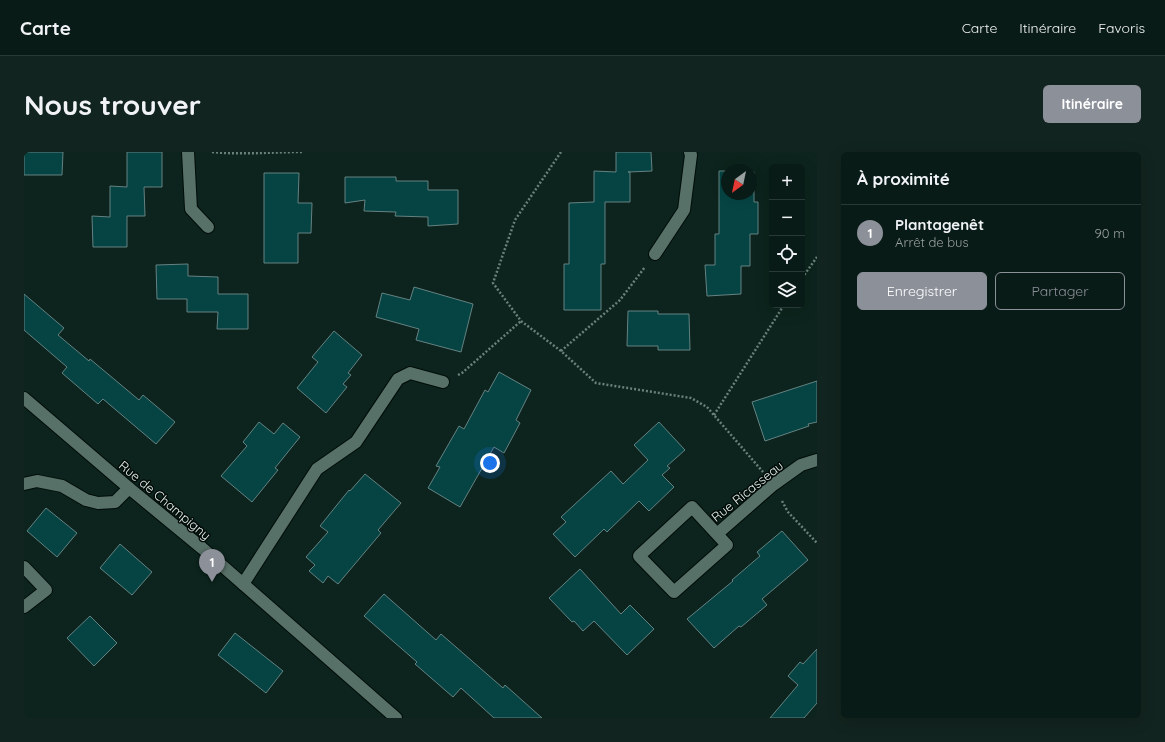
<!DOCTYPE html>
<html lang="fr">
<head>
<meta charset="utf-8">
<style>
	body { margin:0; font-family:Quicksand,sans-serif; background:#12241f; color:#f1f3f6 }
	.controls { position:absolute; right:12px; top:12px; display:grid; overflow:hidden; border-radius:6px; box-shadow:0 4px 16px #0002 }
	.controls button { width:36px; height:36px; display:grid; place-items:center; padding:0; border:0; border-bottom:1px solid #293935; background:#091b16; color:#f1f3f6; font:20px sans-serif }
	.compass { position:absolute; left:697px; top:12px; width:36px; height:36px; border-radius:50%; background:#091b16; box-shadow:0 4px 16px #0002; rotate:213deg }
	.you { position:absolute; left:466px; top:311px; width:14px; height:14px; margin:-10px; border:3px solid #fff; border-radius:50%; background:#1a73e8; box-shadow:0 0 0 6px #1a73e833 }
	.badge { display:grid; place-items:center; width:26px; height:26px; border-radius:50%; background:#8c9099; color:#fff; font-size:13px; font-weight:700 }
	.pin { position:absolute; translate:-50% -33px; filter:drop-shadow(0 1px 2px #0008) }
	.pin::after { content:''; position:absolute; top:21px; width:14px; height:12px; background:inherit; clip-path:polygon(0 0,100% 0,50% 100%) }
	.list { margin:0; padding:0; list-style:none }
	h2 { display:flex; justify-content:space-between; align-items:center; height:52px; margin:0; padding:0 16px; font-size:17px }
	h2 small { font-size:13px; font-weight:400; color:#99a1a1 }
	.list li { display:grid; grid-template-columns:26px 1fr auto; gap:12px; align-items:center; box-sizing:border-box; height:56px; padding:0 16px; border-top:1px solid #293935 }
	.list b { display:block; font-size:15px; white-space:nowrap }
	.list p { margin:0; font-size:13px; white-space:nowrap; color:#99a1a1 }
	.list em { font-size:13px; font-style:normal; color:#99a1a1 }
	.actions { display:flex; gap:8px; padding:12px 16px }
	.actions a { flex:1; padding:9px 0; border:1px solid #8c9099; border-radius:6px; text-align:center; font-size:14px; color:#8c9099 }
	.actions .main { background:#8c9099; color:#fff }
	.icon { flex:none; width:22px; height:22px; fill:none; stroke:currentColor; stroke-width:2; stroke-linecap:round; stroke-linejoin:round }
	.map { position:relative; flex:none; width:793px; height:566px; overflow:hidden; border-radius:6px }
	header { display:flex; align-items:center; gap:24px; box-sizing:border-box; height:56px; padding:0 20px; background:#091b16; border-bottom:1px solid #293935 }
	header strong { font-size:19px }
	nav { display:flex; gap:22px; margin-inline-start:auto; font-size:14px }
	.intro { display:flex; align-items:center; justify-content:space-between; box-sizing:border-box; height:96px; padding:0 24px }
	h1 { margin:0; font-size:28px }
	.button { padding:10px 18px; border-radius:6px; background:#8c9099; color:#fff; font-size:14px; font-weight:700 }
	main { display:flex; gap:24px; padding:0 24px }
	aside { flex:1; background:#091b16; border-radius:6px; box-shadow:0 4px 16px #0002 }
	.map>svg:first-child { display:block }
	.building { fill:#064343; stroke:#658282 }
	.lines { fill:none; stroke-linecap:round; stroke-linejoin:round }
	.street-casing { stroke:#000d08; stroke-width:14 }
	.secondary-casing { stroke:#000d08; stroke-width:14 }
	.path { stroke:#6c807a; stroke-width:2.5; stroke-dasharray:2 2; stroke-linecap:butt }
	.street { stroke:#577068; stroke-width:12 }
	.secondary { stroke:#577068; stroke-width:12 }
	.labels { text-anchor:middle; dominant-baseline:central; stroke-width:3; stroke-linejoin:round; paint-order:stroke }
	.street-label { font-size:13px; fill:#e6f4f0; stroke:#030b08 }
</style>
</head>
<body>
<header>
<strong>Carte</strong>
<nav><a>Carte</a><a>Itinéraire</a><a>Favoris</a></nav>
</header>
<div class="intro"><h1>Nous trouver</h1><a class="button">Itinéraire</a></div>
<main>
<div class="map">
<svg width="793" height="566" viewBox="0 0 793 566">
	<rect width="100%" height="100%" fill="#0c241d"/>
	<path class="building" d="M 0,0 L 39,0 L 38,23 L 0,23 Z
		M 103,0 L 138,0 L 138,35 L 120,35 L 121,64 L 103,64 L 103,95 L 69,95 L 68,64 L 86,65 L 86,34 L 103,35 Z
		M 592,0 L 627,0 L 628,19 L 604,20 L 606,20 L 606,50 L 581,50 L 581,112 L 577,112 L 577,158 L 540,158 L 540,112 L 545,112 L 545,51 L 570,50 L 570,19 L 592,20 Z
		M 695,19 L 703,19 L 703,42 L 727,42 L 727,20 L 730,20 L 730,50 L 734,50 L 734,82 L 726,82 L 726,114 L 717,114 L 717,142 L 683,144 L 681,113 L 691,113 L 691,82 L 695,82 Z
		M 240,21 L 275,21 L 274,51 L 288,51 L 287,81 L 274,81 L 274,111 L 240,111 Z
		M 321,25 L 372,25 L 372,29 L 404,29 L 404,38 L 434,38 L 434,72 L 404,74 L 404,65 L 371,64 L 372,60 L 340,59 L 341,48 L 321,51 Z
		M 164,112 L 164,124 L 194,125 L 194,142 L 224,142 L 224,177 L 193,177 L 194,160 L 163,160 L 163,147 L 133,147 L 132,113 Z
		M 390,135 L 449,152 L 437,200 L 392,188 L 395,177 L 352,165 L 358,141 L 386,148 Z
		M 0,142 L 40,176 L 34,183 L 65,209 L 66,207 L 115,248 L 119,243 L 151,270 L 132,292 L 79,247 L 74,252 L 38,221 L 43,215 L 0,178 Z
		M 604,159 L 634,159 L 634,162 L 665,162 L 666,198 L 634,198 L 634,194 L 603,194 Z
		M 310,179 L 338,203 L 324,221 L 327,223 L 319,232 L 323,235 L 302,261 L 273,236 L 294,210 L 288,205 Z
		M 475,220 L 507,238 L 492,268 L 496,271 L 480,301 L 470,295 L 436,355 L 404,336 L 416,315 L 412,314 L 435,274 L 440,277 L 461,238 L 464,240 Z
		M 793,229 L 793,270 L 784,272 L 785,274 L 741,289 L 728,250 Z
		M 235,270 L 250,282 L 259,271 L 276,285 L 251,316 L 254,318 L 228,350 L 197,324 L 223,294 L 219,290 Z
		M 635,270 L 661,298 L 643,314 L 646,316 L 638,323 L 650,335 L 625,359 L 615,349 L 583,380 L 580,377 L 551,405 L 529,382 L 542,370 L 537,365 L 587,319 L 599,332 L 624,308 L 610,293 Z
		M 341,322 L 377,351 L 354,378 L 357,381 L 314,432 L 304,424 L 299,431 L 285,419 L 291,413 L 282,405 L 304,380 L 296,374 L 325,338 L 326,339 Z
		M 22,356 L 53,381 L 33,405 L 3,379 Z
		M 758,379 L 784,408 L 738,447 L 743,453 L 717,475 L 715,474 L 690,496 L 663,467 L 709,429 L 708,428 L 736,404 L 733,400 Z
		M 96,392 L 128,420 L 108,443 L 76,416 Z
		M 556,417 L 597,462 L 606,453 L 630,477 L 603,503 L 570,469 L 559,479 L 550,469 L 548,470 L 525,446 Z
		M 360,442 L 412,488 L 417,482 L 479,536 L 481,533 L 518,566 L 470,566 L 437,536 L 429,545 L 391,512 L 393,510 L 340,464 Z
		M 66,464 L 93,491 L 70,514 L 43,486 Z
		M 211,481 L 259,519 L 242,541 L 194,503 Z
		M 793,497 L 793,551 L 780,566 L 746,566 L 774,533 L 764,524 L 776,510 L 779,512 Z"/>
	<g class="lines">
		<defs>
			<path id="street" d="M 164,0 L 167,57 L 184,75
				M 631,102 L 660,58 L 667,3 L 666,0
				M 0,332 L 13,329 L 38,334 L 62,348 L 74,351 L 91,350 L 105,336
				M 668,355 L 703,393 L 650,440 L 615,404 Z
				M 693,382 L 749,333 L 777,313 L 793,308
				M 0,415 L 22,438 L 0,455
				M 219,432 L 293,317 L 332,290 L 374,227 L 386,221 L 419,230"/>
			<path id="secondary" d="M 0,246 L 105,336 L 178,396 L 372,566"/>
		</defs>
		<use href="#street" class="street-casing"/>
		<use href="#secondary" class="secondary-casing"/>
		<path class="path" d="M 188,0 C 218,3 248,0 279,0
			M 537,0 L 491,68 L 469,131 L 497,169 L 537,199 L 572,231 L 667,246 L 683,255 L 739,320
			M 778,126 L 793,105
			M 537,199 L 596,148 L 621,115
			M 434,223 L 438,221 L 497,169
			M 690,263 L 760,153
			M 758,349 L 764,360 L 793,391"/>
		<use href="#street" class="street"/>
		<use href="#secondary" class="secondary"/>
	</g>
	<g class="labels">
		<g class="street-label">
			<text transform="translate(723 339) rotate(-39)">Rue Ricasseau</text>
			<text transform="translate(141 348) rotate(40)">Rue de Champigny</text>
		</g>
	</g>
</svg>
<div class="controls">
<button>+</button>
<button>−</button>
<button><svg class="icon" aria-label="locate" viewBox="0 0 24 24"><circle cx="12" cy="12" r="6"/><path d="M12 2v4M12 18v4M2 12h4M18 12h4"/></svg></button>
<button><svg class="icon" aria-label="layers" viewBox="0 0 24 24"><path d="M12 4l9 5-9 5-9-5zM3 14l9 5 9-5"/></svg></button>
</div>
<svg class="compass" viewBox="-18 -18 36 36"><path d="M0-13l5 13h-10z" fill="#e53935"/><path d="M0 13l5-13h-10z" fill="#99a1a1"/></svg>
<div class="you"></div>
<div class="pin badge" style="left:188px;top:430px">1</div>
</div>
<aside>
<h2>À proximité<small></small></h2>
<ul class="list">
<li><span class="badge">1</span><div><b>Plantagenêt</b><p>Arrêt de bus</p></div><em>90 m</em></li>
</ul>
<div class="actions"><a class="main">Enregistrer</a><a>Partager</a></div>
</aside>
</main>
</body>
</html>
